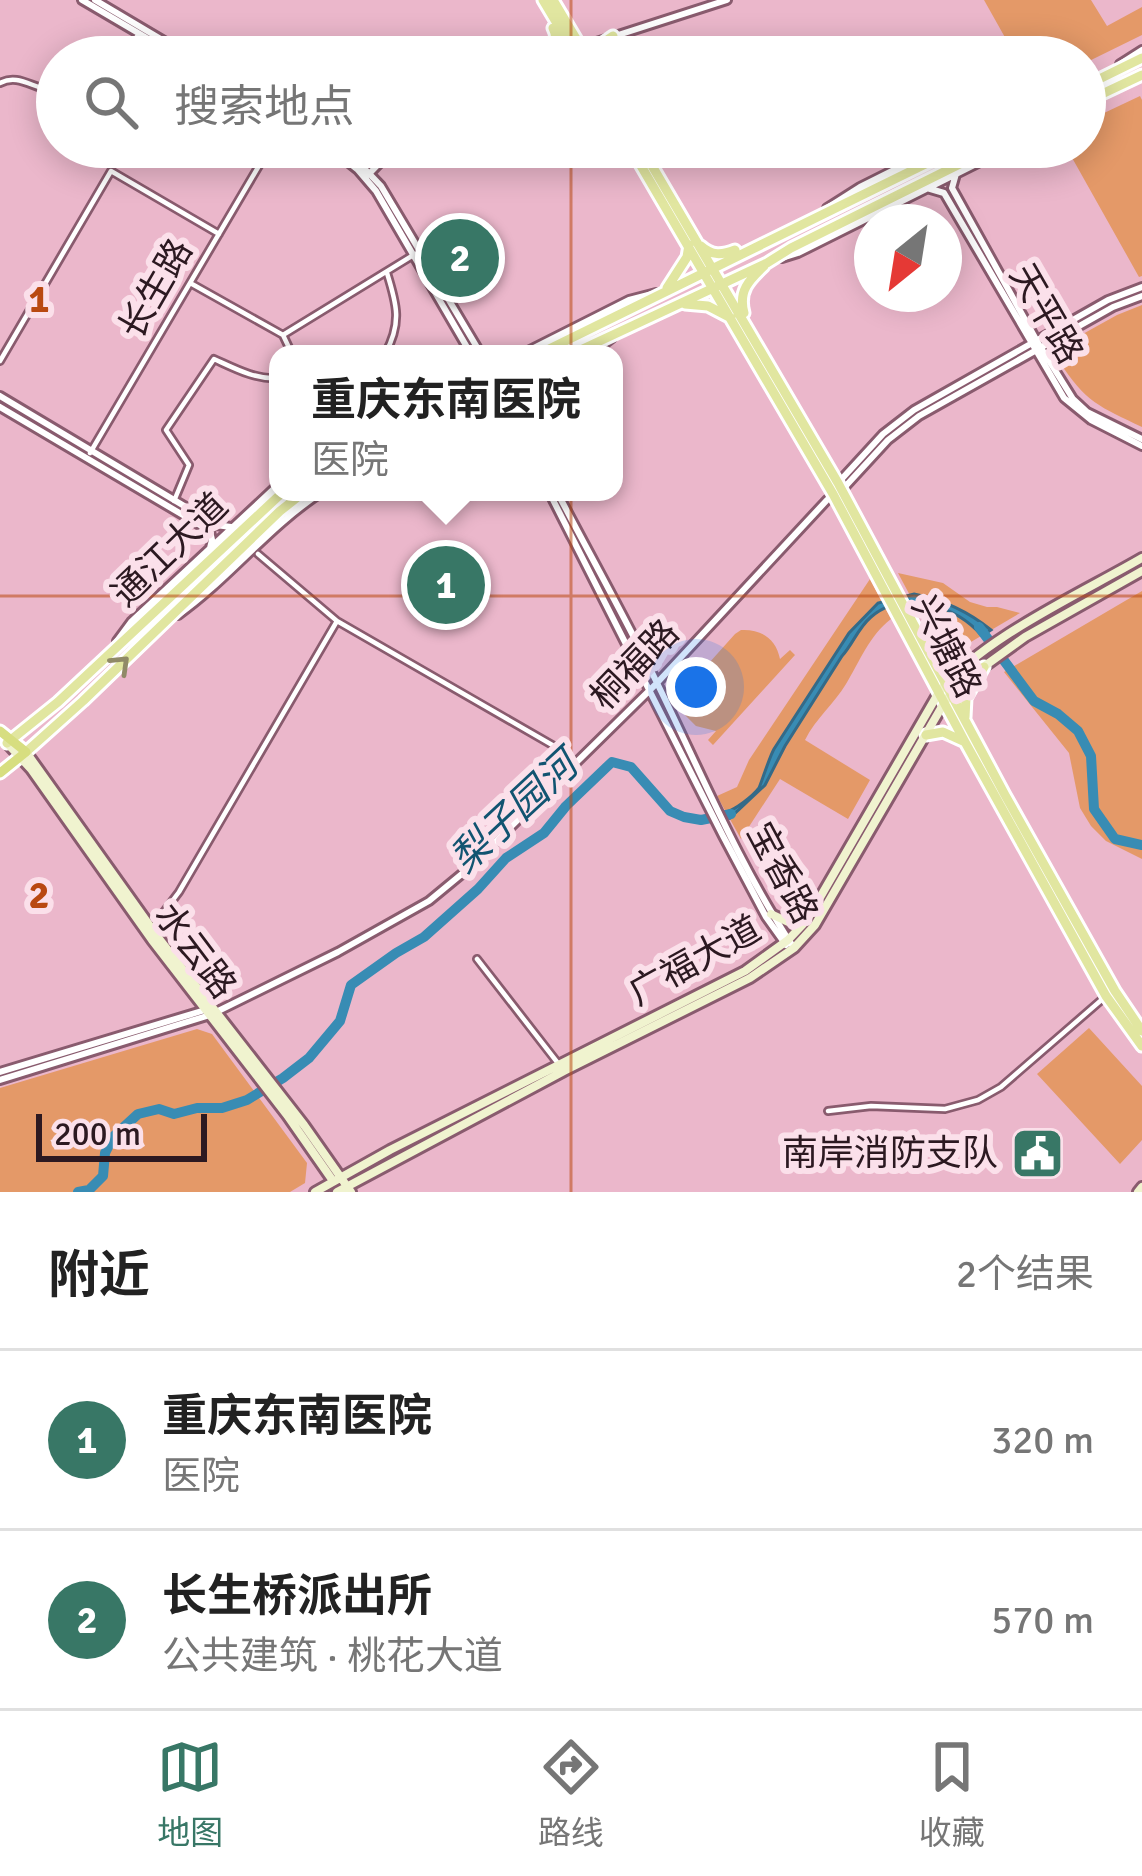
<!DOCTYPE html>
<html lang="zh">
<head>
<meta charset="utf-8">
<style>
	body { margin:0; font-family:Signika,"Noto Sans SC",sans-serif; background:#f2f2f2; color:#222 }
	.compass { position:absolute; left:854px; top:204px; width:108px; height:108px; border-radius:50%; background:#fff; box-shadow:0 6px 30px #0003; rotate:210deg }
	.scale { position:absolute; left:36px; bottom:30px; width:171px; box-sizing:border-box; padding-left:12px; border:6px solid #2c1921; border-top:0; font-size:33px; line-height:42px; white-space:nowrap; color:#2c1921; -webkit-text-stroke:9px #fbe0ea; paint-order:stroke }
	.you { position:absolute; left:696px; top:687px; width:42px; height:42px; margin:-30px; border:9px solid #fff; border-radius:50%; background:#1a73e8; box-shadow:0 0 0 18px #1a73e833 }
	.badge { display:grid; place-items:center; width:78px; height:78px; border-radius:50%; background:#387766; color:#fff; font-size:39px; font-weight:700 }
	.pin { position:absolute; translate:-50% -50%; border:6px solid #fff; box-shadow:0 3px 12px #0006 }
	.popup { position:absolute; left:269px; top:345px; width:354px; height:156px; box-sizing:border-box; display:grid; place-content:center; border-radius:24px; background:#fff; filter:drop-shadow(0 3px 9px #0005); font-size:39px; white-space:nowrap; color:#767676 }
	.popup b { font-size:45px; color:#222 }
	.popup::after { content:''; position:absolute; left:50%; top:100%; margin-left:-24px; border:24px solid transparent; border-top-color:#fff }
	.list { margin:0; padding:0; list-style:none }
	h2 { display:flex; justify-content:space-between; align-items:center; height:156px; margin:0; padding:0 48px; font-size:51px }
	h2 small { font-size:39px; font-weight:400; color:#767676 }
	.list li { display:grid; grid-template-columns:78px 1fr auto; gap:36px; align-items:center; box-sizing:border-box; height:180px; padding:0 48px; border-top:3px solid #e0e0e0 }
	.list b { display:block; font-size:45px; white-space:nowrap }
	.list p { margin:0; font-size:39px; white-space:nowrap; color:#767676 }
	.list em { font-size:39px; font-style:normal; color:#767676 }
	.icon { flex:none; width:66px; height:66px; fill:none; stroke:currentColor; stroke-width:2; stroke-linecap:round; stroke-linejoin:round }
	.map { position:relative; flex:none; width:1142px; height:1192px; overflow:hidden }
	.search { position:absolute; background:#fff; box-shadow:0 6px 30px #0003; left:36px; right:36px; top:36px; height:132px; display:flex; align-items:center; gap:30px; box-sizing:border-box; padding:0 42px; border-radius:66px; color:#767676; font-size:45px }
	.sheet { height:516px; background:#fff }
	nav { display:flex; justify-content:space-around; align-items:center; box-sizing:border-box; height:168px; border-top:3px solid #e0e0e0; background:#fff; font-size:33px; color:#767676 }
	nav a { display:grid; justify-items:center; gap:6px }
	nav .on { color:#387766 }
	.map>svg:first-child { display:block }
	.green { fill:#e49968 }
	.water { fill:#388cb4; stroke:#346a88; stroke-width:3 }
	.lines { fill:none; stroke-linecap:round; stroke-linejoin:round }
	.river { stroke:#388cb4; stroke-width:10 }
	.minor-casing { stroke:#895b6e; stroke-width:10 }
	.tertiary-casing { stroke:#895b6e; stroke-width:12 }
	.secondary-casing { stroke:#895b6e; stroke-width:14 }
	.primary-casing { stroke:#fff; stroke-width:15 }
	.trunk-casing { stroke:#fff; stroke-width:15 }
	.minor { stroke:#fff; stroke-width:4.5 }
	.tertiary { stroke:#fff; stroke-width:6 }
	.secondary { stroke:#f0f3cf; stroke-width:8 }
	.primary { stroke:#e1e6a0; stroke-width:9 }
	.trunk { stroke:#d7de80; stroke-width:9 }
	.oneway { stroke:#908a67 }
	.grid { fill:none; stroke:#b94911; stroke-width:3; stroke-opacity:0.55 }
	.labels { text-anchor:middle; dominant-baseline:central; stroke-width:12; stroke-linejoin:round; paint-order:stroke }
	.street-label { font-size:36px; fill:#2c1921; stroke:#fbe0ea }
	.poi-label { font-size:36px; fill:#2c1921; stroke:#fbe0ea; text-anchor:end }
	.water-label { font-size:39px; font-style:italic; fill:#115471; stroke:#fbe0ea }
	.grid-label { font-size:39px; text-anchor:middle; font-weight:bold; fill:#b94911; stroke:#fbe0ea; stroke-width:12; stroke-linejoin:round; paint-order:stroke }
</style>
</head>
<body>
<div class="map">
<svg width="1142" height="1192" viewBox="0 0 1142 1192">
	<rect width="100%" height="100%" fill="#ebb7cb"/>
	<path class="green" d="M 984,0 L 1091,0 L 1107,26 L 1142,7 L 1142,35 L 1085,63 L 1085,57 L 1016,57 Z
		M 1140,96 L 1142,100 L 1142,276 L 1139,277 L 1066,147 L 1085,147 L 1085,122 Z
		M 1142,305 L 1142,427 C 1100,407 1085,402 1059,361 L 1063,345 L 1117,315 Z
		M 898,573 L 943,583 L 970,602 L 987,607 L 997,607 L 1020,613 L 959,649 L 938,648 Z
		M 870,579 L 891,619 C 869,636 860,661 846,684 C 834,704 816,718 805,740 L 870,780 L 848,819 L 780,779 L 741,839 L 717,796 L 737,787 L 749,760 Z
		M 1142,591 L 1142,859 L 1106,841 L 1091,826 L 1080,808 L 1069,753 L 1004,672 Z
		M 741,630 C 762,629 776,639 780,659 L 790,650 L 795,655 L 713,745 L 708,740 L 716,731 L 696,726 L 684,714 L 683,692 L 735,634 Z
		M 1089,1028 L 1142,1086 L 1142,1140 L 1120,1164 L 1037,1074 Z
		M 197,1029 L 212,1034 L 307,1163 L 305,1183 L 290,1192 L 0,1192 L 0,1088 Z"/>
	<path class="water" d="M 914,594 C 944,600 969,612 991,630 L 982,636 C 957,606 904,588 871,617 C 858,628 853,644 842,656 L 785,746 L 765,785 L 730,818 L 726,812 C 735,810 753,796 759,788 C 761,784 769,758 774,749 L 849,633 L 878,603 Z"/>
	<g class="lines">
		<path class="river" d="M 979,627 L 1034,701 L 1058,714 L 1078,731 L 1091,756 L 1094,809 L 1115,839 L 1142,845
			M 78,1192 L 89,1190 L 103,1176 L 105,1153 L 113,1137 L 138,1114 L 159,1109 L 174,1114 L 197,1108 L 222,1108 L 247,1100 L 283,1078 L 309,1058 L 340,1021 L 351,985 L 396,953 L 424,937 L 478,889 L 506,858 L 544,833 L 566,806 L 612,762 L 631,767 L 670,811 L 684,817 L 701,820 L 731,814"/>
		<defs>
			<path id="minor" d="M 121,57 L 139,34
				M 0,83 C 20,72 36,92 57,90
				M 192,284 L 283,335 L 415,254
				M 283,335 L 292,354
				M 385,354 C 402,323 397,305 387,273
				M 0,361 L 111,171 L 219,234
				M 90,453 L 270,147
				M 174,501 L 189,465 L 166,430 L 214,359 C 234,368 256,380 278,378
				M 258,554 L 337,621 L 554,746
				M 151,929 L 179,892 L 337,621
				M 477,959 L 557,1062
				M 828,1111 L 871,1106 L 945,1109 L 978,1100 L 1001,1087 L 1106,996"/>
			<path id="tertiary" d="M 82,0 L 179,57
				M 95,0 L 191,57
				M 550,54 L 571,47 L 581,47 L 727,0
				M 1120,64 L 1142,50
				M 329,147 L 358,170 L 376,191 L 471,354
				M 338,147 L 362,166 L 381,186 L 481,354
				M 363,166 L 381,147
				M 956,174 L 952,188 L 1038,343 L 1073,399 L 1087,412 L 1142,439
				M 368,175 L 395,147
				M 927,188 L 944,193 L 1064,398 L 1091,420 L 1142,446
				M 827,208 L 860,187 L 940,147
				M 782,258 L 798,253 L 1010,147
				M 522,354 L 629,300 L 656,293
				M 591,354 L 612,338
				M 0,396 L 216,525 L 231,527
				M 0,407 L 210,531 L 212,540 L 210,548
				M 549,492 L 723,836 L 766,917 L 786,945
				M 557,492 C 591,557 627,621 659,687 C 702,775 740,867 794,948
				M 833,494 L 838,483 L 883,434 L 914,410 L 1108,300 L 1142,287
				M 178,615 C 230,578 269,526 322,492
				M 117,641 L 131,622 L 278,485
				M 0,1072 L 205,1010
				M 0,1080 L 210,1015 L 338,952 L 429,901 L 469,868 L 657,683 L 827,500 L 842,490 L 888,440 L 919,416 L 1113,307 L 1142,296"/>
			<path id="secondary" d="M 7,743 L 31,769 L 152,940 L 287,1115 L 333,1181
				M 26,752 L 160,940 L 304,1125 L 351,1192
				M 771,914 L 788,922 L 805,920
				M 315,1192 L 390,1150 L 745,971 L 788,940 L 807,920 L 939,692 C 982,638 1082,593 1142,558
				M 337,1192 L 564,1071 L 750,978 L 794,948 L 815,925 L 944,703 L 957,686 L 1025,637 L 1142,571
				M 1138,1192 L 1142,1187"/>
			<path id="primary" d="M 543,0 L 577,57
				M 553,0 L 587,57
				M 544,56 C 555,48 559,40 553,28
				M 598,57 L 603,43 L 613,36
				M 1085,86 L 1142,58
				M 1085,102 L 1142,75
				M 630,147 L 833,494 L 965,742 L 1106,996 L 1142,1046
				M 641,147 L 838,483 L 1005,795 L 1115,991 L 1142,1031
				M 701,246 C 712,256 722,255 735,250
				M 667,288 L 687,257 L 689,245
				M 685,304 L 708,306 L 731,318
				M 744,313 C 738,291 749,280 764,266
				M 539,354 L 960,147
				M 572,354 L 767,263 L 791,248 L 994,147
				M 937,661 C 947,670 960,665 972,662
				M 965,717 L 966,698 L 984,667
				M 926,735 L 943,732 L 965,742
				M 7,743 L 58,702 L 283,492
				M 26,752 L 83,701 L 280,511 L 304,492"/>
			<path id="trunk" d="M 0,731 L 26,752 L 0,773"/>
		</defs>
		<use href="#minor" class="minor-casing"/>
		<use href="#tertiary" class="tertiary-casing"/>
		<use href="#secondary" class="secondary-casing"/>
		<use href="#primary" class="primary-casing"/>
		<use href="#trunk" class="trunk-casing"/>
		<use href="#minor" class="minor"/>
		<use href="#tertiary" class="tertiary"/>
		<use href="#secondary" class="secondary"/>
		<use href="#primary" class="primary"/>
		<use href="#trunk" class="trunk"/>
	</g>
	<defs><path id="oneway-chevron" d="M-2-3.5L2.5 0L-2 3.5" fill="none" stroke-width="1.6" stroke-linecap="round" stroke-linejoin="round" transform="scale(3)"/></defs>
	<use class="oneway" href="#oneway-chevron" transform="translate(121 664) rotate(-44)"/>
	<path class="grid" d="M 571,0 L 571,57M 571,147 L 571,1192M 0,596 L 1142,596"/>
	<defs>
		<symbol id="civic-square" viewBox="-11 -11 22 22"><rect x="-9" y="-9" width="18" height="18" rx="4" fill="#387766" stroke="#fbe0ea"/><path d="M-.6-6.5H3V-4.5H.6V-3L4-1V1h2V6H-6V1h2V-1L-.6-3ZM-1.2 2.5V6h2.4V2.5Z" fill="#fff"/></symbol>
	</defs>
	<g fill-rule="evenodd">
		<use href="#civic-square" x="1008" y="1124" width="59" height="59"/>
	</g>
	<g class="labels">
		<g class="street-label">
			<text transform="translate(156 289) rotate(-60)">长生路</text>
			<text transform="translate(1046 314) rotate(60)">天平路</text>
			<text transform="translate(170 550) rotate(-44)">通江大道</text>
			<text transform="translate(946 647) rotate(63)">兴塘路</text>
			<text transform="translate(635 665) rotate(-46)">桐福路</text>
			<text transform="translate(782 873) rotate(62)">宝香路</text>
			<text transform="translate(195 951) rotate(53)">水云路</text>
			<text transform="translate(695 961) rotate(-29)">广福大道</text>
		</g>
		<g class="poi-label">
			<text x="998" y="1153">南岸消防支队</text>
		</g>
		<g class="water-label">
			<text transform="translate(514 812) rotate(-43)">梨子园河</text>
		</g>
	</g>
	<g class="grid-label">
		<text x="39" y="312">1</text>
		<text x="39" y="908">2</text>
	</g>
</svg>
<svg class="compass" viewBox="-18 -18 36 36"><path d="M0-13l5 13h-10z" fill="#e53935"/><path d="M0 13l5-13h-10z" fill="#767676"/></svg>
<div class="scale">200 m</div>
<div class="you"></div>
<div class="pin badge" style="left:446px;top:585px">1</div>
<div class="popup"><b>重庆东南医院</b>医院</div>
<div class="pin badge" style="left:460px;top:258px">2</div>
<div class="search"><svg class="icon" aria-label="search" viewBox="0 0 24 24"><circle cx="10" cy="10" r="6"/><path d="M15 15l6 6"/></svg>搜索地点</div>
</div>
<section class="sheet">
<h2>附近<small>2个结果</small></h2>
<ul class="list">
<li><span class="badge">1</span><div><b>重庆东南医院</b><p>医院</p></div><em>320 m</em></li>
<li><span class="badge">2</span><div><b>长生桥派出所</b><p>公共建筑 · 桃花大道</p></div><em>570 m</em></li>
</ul>
</section>
<nav>
<a class="on"><svg class="icon" aria-label="map" viewBox="0 0 24 24"><path d="M3 6l6-2 6 2 6-2v14l-6 2-6-2-6 2zM9 4v14M15 6v14"/></svg>地图</a>
<a><svg class="icon" aria-label="directions" viewBox="0 0 24 24"><path d="M12 3l9 9-9 9-9-9zM9 14v-3h6M13 9l2 2-2 2"/></svg>路线</a>
<a><svg class="icon" aria-label="saved" viewBox="0 0 24 24"><path d="M7 4h10v16l-5-4-5 4z"/></svg>收藏</a>
</nav>
</body>
</html>
